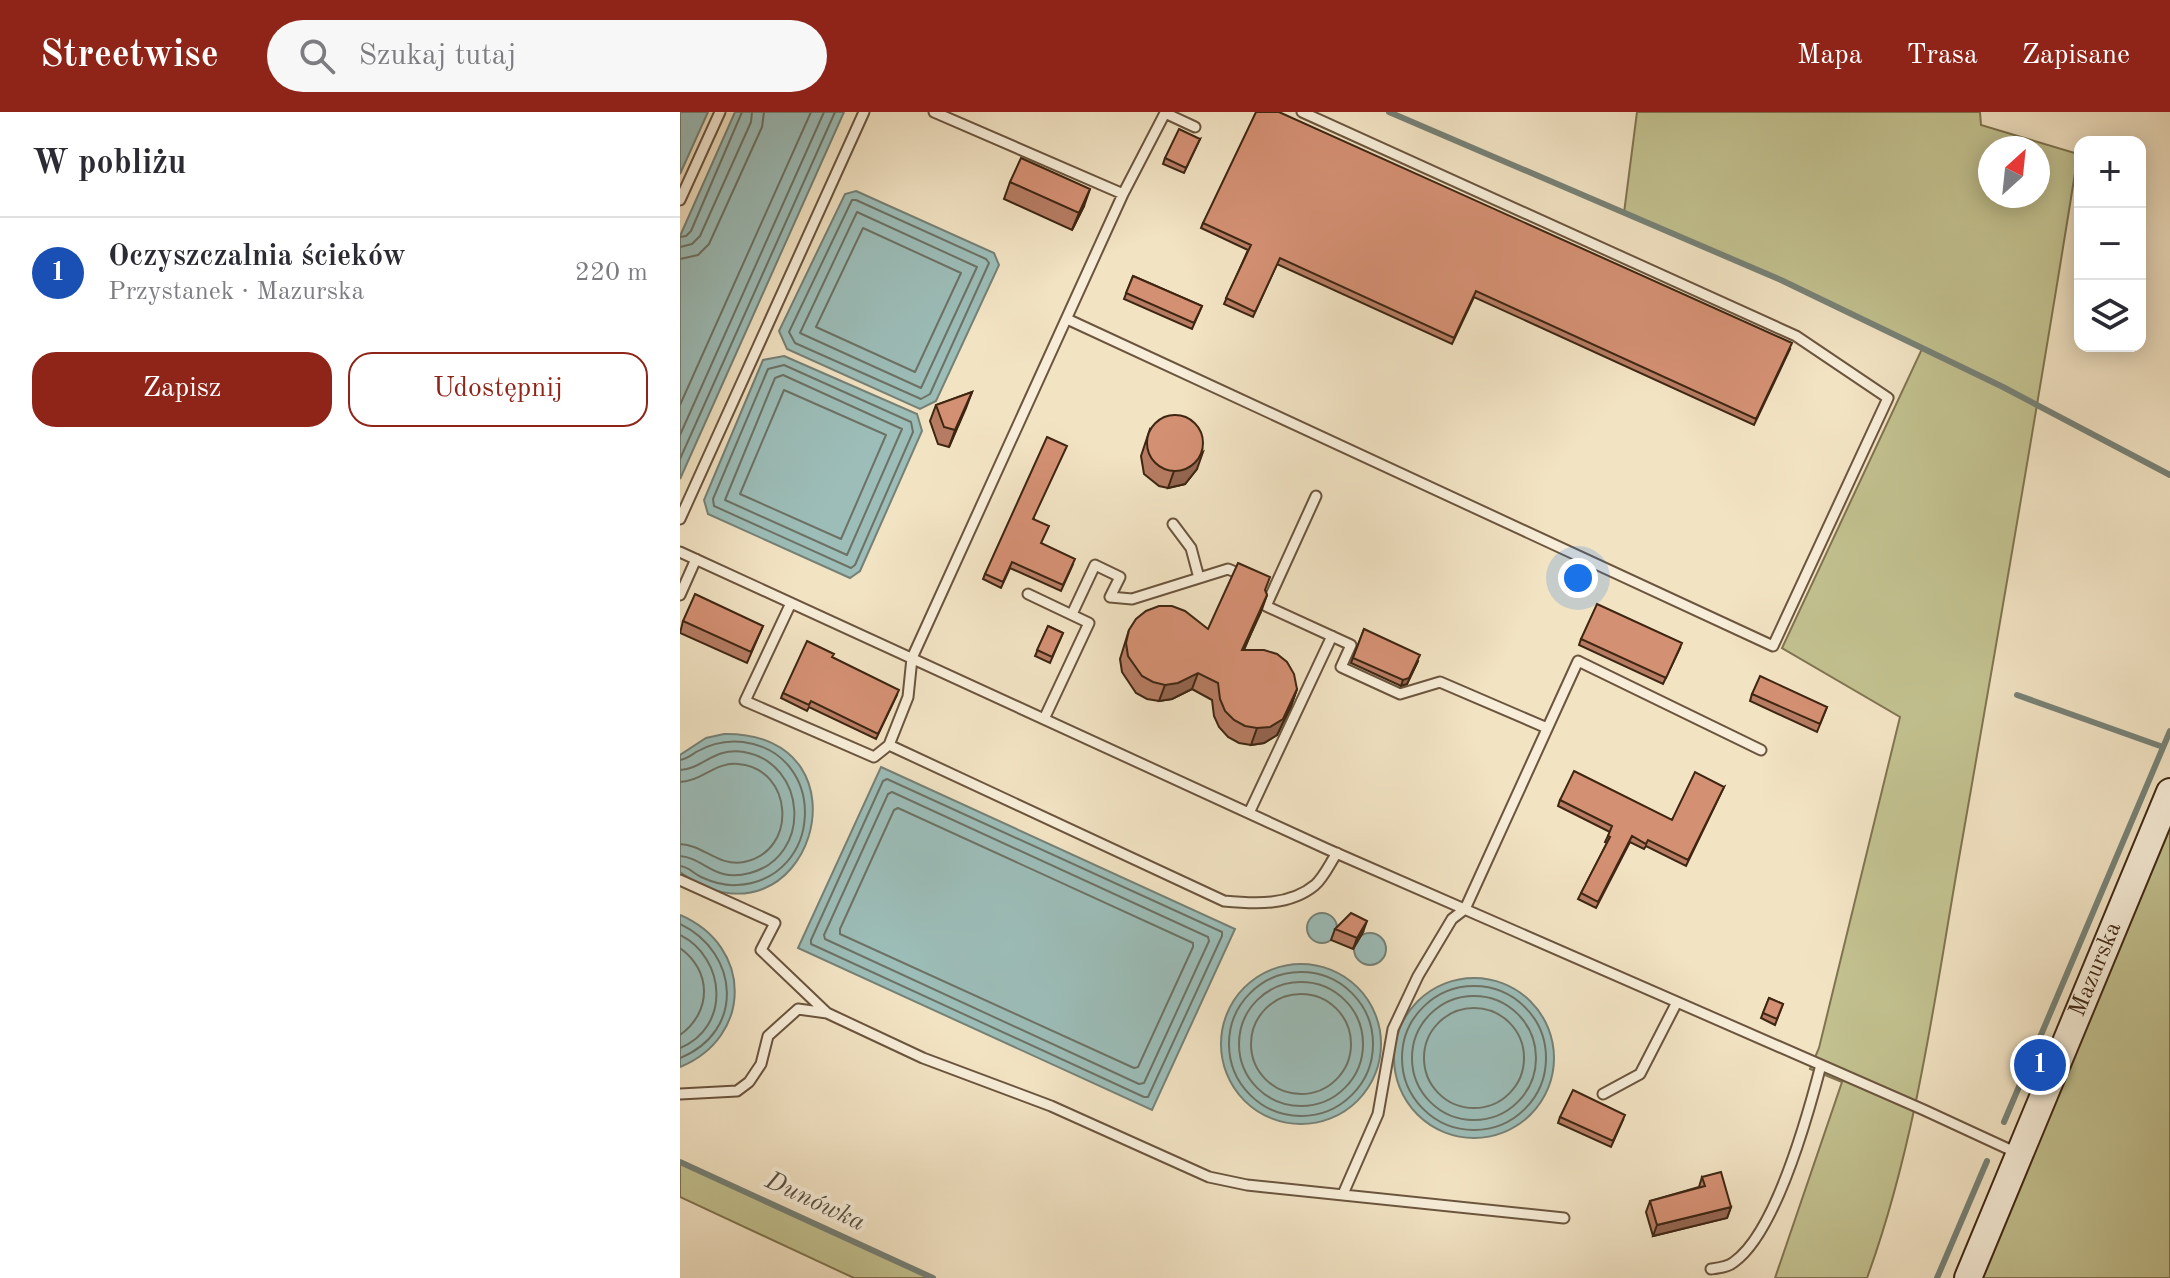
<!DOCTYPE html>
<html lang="pl">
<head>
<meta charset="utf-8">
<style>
	body { margin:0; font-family:"Old Standard TT",serif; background:#f7f7f7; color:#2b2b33 }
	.controls { position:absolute; right:24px; top:24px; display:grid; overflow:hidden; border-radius:16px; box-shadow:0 4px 20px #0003 }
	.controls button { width:72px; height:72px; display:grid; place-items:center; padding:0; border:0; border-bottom:2px solid #e1e1e2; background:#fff; color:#2b2b33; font:40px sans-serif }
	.compass { position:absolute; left:1298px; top:24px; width:72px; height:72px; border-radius:50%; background:#fff; box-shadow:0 4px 20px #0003; rotate:27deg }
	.you { position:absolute; left:898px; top:466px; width:28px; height:28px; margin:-20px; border:6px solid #fff; border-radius:50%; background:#1a73e8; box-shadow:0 0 0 12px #1a73e833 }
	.badge { display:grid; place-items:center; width:52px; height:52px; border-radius:50%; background:#8f2418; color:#fff; font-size:26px; font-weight:700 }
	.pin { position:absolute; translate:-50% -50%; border:4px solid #fff; box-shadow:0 2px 8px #0006 }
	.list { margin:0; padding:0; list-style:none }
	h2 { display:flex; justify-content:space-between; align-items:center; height:104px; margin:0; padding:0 32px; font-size:34px }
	h2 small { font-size:26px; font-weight:400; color:#7c7c81 }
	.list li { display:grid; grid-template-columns:52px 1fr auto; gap:24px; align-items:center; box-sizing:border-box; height:112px; padding:0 32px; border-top:2px solid #e1e1e2 }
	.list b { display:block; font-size:30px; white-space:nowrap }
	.list p { margin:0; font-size:26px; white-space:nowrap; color:#7c7c81 }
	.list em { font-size:26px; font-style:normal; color:#7c7c81 }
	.actions { display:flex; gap:16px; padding:24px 32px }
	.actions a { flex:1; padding:18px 0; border:2px solid #8f2418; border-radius:24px; text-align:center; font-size:28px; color:#8f2418 }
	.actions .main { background:#8f2418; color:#fff }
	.icon { flex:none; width:44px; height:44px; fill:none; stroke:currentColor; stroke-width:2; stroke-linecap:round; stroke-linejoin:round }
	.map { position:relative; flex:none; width:1490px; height:1166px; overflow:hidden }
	header { display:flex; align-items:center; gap:48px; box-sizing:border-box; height:112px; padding:0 40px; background:#8f2418; color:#fff }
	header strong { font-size:38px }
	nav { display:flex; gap:44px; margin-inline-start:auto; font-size:28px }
	.search { width:560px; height:72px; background:#f7f7f7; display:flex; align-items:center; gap:20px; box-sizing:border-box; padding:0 28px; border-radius:44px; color:#7c7c81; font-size:30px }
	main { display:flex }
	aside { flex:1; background:#fff }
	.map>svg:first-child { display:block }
	.green { fill:#c2c18f; stroke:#807450; stroke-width:2; fill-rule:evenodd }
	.water { fill:#9cbdb8; stroke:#768176; stroke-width:2 }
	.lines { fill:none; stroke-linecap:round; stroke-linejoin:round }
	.shore { stroke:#6d7265; stroke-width:2 }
	.stream { stroke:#768176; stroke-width:6 }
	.lane-casing { stroke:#6b553e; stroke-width:13 }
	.secondary-casing { stroke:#3e2612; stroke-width:30 }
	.lane { stroke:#f7edd8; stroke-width:9 }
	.secondary { stroke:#f7edd8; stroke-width:26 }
	.wall { fill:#b67c63; stroke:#3e2612; stroke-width:2 }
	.shaded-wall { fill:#946550; stroke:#3e2612; stroke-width:2 }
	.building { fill:#d49073; stroke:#3e2612; stroke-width:2 }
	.labels { text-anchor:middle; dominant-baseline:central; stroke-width:8; stroke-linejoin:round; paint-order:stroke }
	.street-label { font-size:24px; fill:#3e2612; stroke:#f7edd8 }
	.water-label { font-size:26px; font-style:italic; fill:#5a5344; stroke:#f7edd8 }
</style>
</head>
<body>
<header>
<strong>Streetwise</strong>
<div class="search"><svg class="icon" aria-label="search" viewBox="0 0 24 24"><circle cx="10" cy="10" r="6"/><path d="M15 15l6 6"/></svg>Szukaj tutaj</div>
<nav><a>Mapa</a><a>Trasa</a><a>Zapisane</a></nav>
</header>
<main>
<aside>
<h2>W pobliżu<small></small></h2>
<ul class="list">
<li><span class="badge" style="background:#1a4fb4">1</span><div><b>Oczyszczalnia ścieków</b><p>Przystanek · Mazurska</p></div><em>220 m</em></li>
</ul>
<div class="actions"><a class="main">Zapisz</a><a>Udostępnij</a></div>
</aside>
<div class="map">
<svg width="1490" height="1166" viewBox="0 0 1490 1166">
	<rect width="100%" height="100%" fill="#f2e3c3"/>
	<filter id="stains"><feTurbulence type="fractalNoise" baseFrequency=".0025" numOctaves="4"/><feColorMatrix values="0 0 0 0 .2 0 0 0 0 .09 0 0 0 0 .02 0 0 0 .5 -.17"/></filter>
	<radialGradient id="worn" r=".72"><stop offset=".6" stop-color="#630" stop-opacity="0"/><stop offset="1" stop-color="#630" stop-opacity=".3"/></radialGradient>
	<path class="green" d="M 957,0 L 1300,0 L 1301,13 L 1398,42 C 1362,271 1322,500 1282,729 C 1256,875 1238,1026 1187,1166 L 1095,1166 L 1162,970 L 1130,957 L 1139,936 L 1220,605 L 1102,536 L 1242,237 L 1101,168 L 944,101 ZM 1310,36 L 1358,36 L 1358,84 L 1310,84 Z
		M 1490,707 L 1490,1166 L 1300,1166 Z
		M 0,1050 L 253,1166 L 174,1166 L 0,1085 Z"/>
	<path class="water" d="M 0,0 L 28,0 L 0,62 Z
		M 55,0 L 164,0 L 0,367 L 0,124 Z
		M 176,79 L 314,141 L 319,153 L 256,289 L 240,297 L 107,237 L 99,219 L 165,82 Z
		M 104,244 L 237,302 L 242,319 L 180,459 L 170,466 L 28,402 L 24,388 L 83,248 Z
		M 44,622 C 200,620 128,852 0,760 L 0,643 L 26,626 Z
		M 201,655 L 555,817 L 472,998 L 118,836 Z
		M627 816a15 15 0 1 1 30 0a15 15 0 1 1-30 0Z
		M 0,803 C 73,834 73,925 0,955 Z
		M674 837a16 16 0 1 1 32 0a16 16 0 1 1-32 0Z
		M541 932a80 80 0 1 1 160 0a80 80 0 1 1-160 0Z
		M714 946a80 80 0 1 1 160 0a80 80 0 1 1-160 0Z"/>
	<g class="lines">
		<path class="shore" d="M 172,88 L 176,88 L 306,147 L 309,151 L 250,282 L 241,287 L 115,231 L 109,220 Z
			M 177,100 L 297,155 L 241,276 L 120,221 Z
			M 183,116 L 281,161 L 235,260 L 136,215 Z
			M 0,125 L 6,124 L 11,119 L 62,0
			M 0,135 L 12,132 L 20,124 L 71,10 L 72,0
			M 0,147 L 18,143 L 29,132 L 82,15 L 84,0
			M 104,253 L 231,310 L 233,320 L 175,453 L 171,456 L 34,394 L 33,387 L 88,257 Z
			M 103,263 L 222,317 L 167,443 L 45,388 L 95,266 Z
			M 104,278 L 206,323 L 161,427 L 60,382 Z
			M 0,293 L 131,0
			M 0,323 L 144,0
			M 0,347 L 155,0
			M 0,648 C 7,647 10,644 16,640 C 30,632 46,628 63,630 C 149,641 144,768 57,773 C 45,774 32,770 21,765 C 13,761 9,755 0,754
			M 0,658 C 23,657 33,635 64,640 C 127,651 133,744 70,761 C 34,771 25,746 0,744
			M 207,667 L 542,820 L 542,824 L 468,985 L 464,985 L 131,832 L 131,828 L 203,669 Z
			M 0,670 C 22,669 35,650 58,652 C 113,656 119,739 64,750 C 38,755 24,733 0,732
			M 212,680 L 528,825 L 529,829 L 464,971 L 459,972 L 145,827 L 144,823 L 208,682 Z
			M 218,696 L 513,831 L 513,835 L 458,955 L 454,956 L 160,822 L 160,817 L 214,698 Z
			M 0,812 C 60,841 65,920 0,946
			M 0,823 C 46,846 51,915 0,936
			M 0,836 C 32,859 32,900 0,923
			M549 932a72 72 0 1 1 144 0a72 72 0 1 1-144 0Z
			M559 932a62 62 0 1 1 124 0a62 62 0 1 1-124 0Z
			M722 946a72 72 0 1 1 144 0a72 72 0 1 1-144 0Z
			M571 932a50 50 0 1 1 100 0a50 50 0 1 1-100 0Z
			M732 946a62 62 0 1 1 124 0a62 62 0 1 1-124 0Z
			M744 946a50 50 0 1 1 100 0a50 50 0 1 1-100 0Z"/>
		<path class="stream" d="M 709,0 L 1101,168 L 1323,275 L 1490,363
			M 1337,583 L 1483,635
			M 1324,1010 L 1490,619
			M 0,1050 L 253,1166
			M 1257,1166 L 1307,1049"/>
		<defs>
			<path id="lane" d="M 254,0 L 443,82
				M 515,15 L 485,1 L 443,82 L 232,546 L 228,585 L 209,633 L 544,789 C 575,792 610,794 635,773 C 644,765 650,751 657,741
				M 0,88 L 40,0
				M 387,207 L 1093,534 L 1208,286 L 1116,224 L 622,0
				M 636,384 L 586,494 L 671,533 L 661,555 L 720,582 L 760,570 L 867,616
				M 0,407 L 184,0
				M 493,412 L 511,436 L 519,466
				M 0,440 L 647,737 L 1244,998 L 1337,1041
				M 348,482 L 409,511 L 364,607
				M 0,483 L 16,447
				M 111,491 L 65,589 L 194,645 L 209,633
				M 392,502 L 415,453 L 440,465 L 430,485 L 452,487 L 548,457 L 565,464
				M 569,701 L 652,524
				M 0,768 L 95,811 L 81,838 L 147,901
				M 0,982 L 57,979 L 69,970 L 81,952 L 88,924 L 118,897 L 147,901 L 243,946 L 371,994 L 529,1065 L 567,1073 L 884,1106
				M 923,982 L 960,962 L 997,890
				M 663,1082 L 698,1002 L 713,917 L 738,864 L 772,807 L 785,797 L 898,549 L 1081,638
				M 1031,1157 C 1039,1156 1048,1155 1054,1150 C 1096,1120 1128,1003 1141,953"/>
			<g id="secondary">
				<path id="s1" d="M 1288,1166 L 1490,680"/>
			</g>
		</defs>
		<use href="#lane" class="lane-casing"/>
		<use href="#secondary" class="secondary-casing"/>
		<use href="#lane" class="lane"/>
		<use href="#secondary" class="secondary"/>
	</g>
	<path class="wall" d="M 520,27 L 504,61 L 483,52 L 485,46 Z
		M 330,70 L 404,94 L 392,118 L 324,87 Z
		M 523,111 L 1110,237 L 1074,313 L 794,185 L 772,232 L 597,152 L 573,205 L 544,192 L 568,138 L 521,116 Z
		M 453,164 L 522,194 L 512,217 L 444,187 Z
		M 292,280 L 269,335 L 258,332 L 250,309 L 256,293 Z
		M 470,317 L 517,357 L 505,372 L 488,376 L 479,374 L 464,362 L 461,344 Z
		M 354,407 L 361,431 L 393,452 L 381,479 L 330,456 L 321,476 L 303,467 L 305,462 Z
		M 585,478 L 587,483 L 564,538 L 617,577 L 611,594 L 597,623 L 584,631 L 571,633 L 559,631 L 548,625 L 539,615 L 534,604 L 532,588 L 512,577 L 492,587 L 479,589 L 467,587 L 456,581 L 442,560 L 440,547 L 449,518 L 528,517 Z
		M 3,509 L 83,514 L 67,551 L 0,521 Z
		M 368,514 L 383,521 L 370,551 L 355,544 Z
		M 684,517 L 738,549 L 727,572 L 721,574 L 671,551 Z
		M 901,527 L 1000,536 L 983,572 L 899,533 Z
		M 152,545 L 217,583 L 196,627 L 129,595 L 127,599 L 101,586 L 103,581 Z
		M 1072,582 L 1147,595 L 1137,620 L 1070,589 Z
		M 1044,675 L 1006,754 L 966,734 L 964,737 L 950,730 L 916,796 L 898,787 L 927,731 L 925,730 L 930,720 L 878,694 L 880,688 L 992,708 Z
		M 655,817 L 683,820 L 673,837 L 651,828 Z
		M 1089,886 L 1103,892 L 1095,913 L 1081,906 Z
		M 880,1005 L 943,1008 L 931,1035 L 878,1011 Z
		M 1022,1065 L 1051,1095 L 1047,1106 L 973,1124 L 966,1100 L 970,1089 L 1019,1075 Z"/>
	<path class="shaded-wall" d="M 410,77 L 404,94 L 392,118 L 399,101 Z
		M 292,280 L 286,296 L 269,335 L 275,318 Z
		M 523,340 L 517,357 L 505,372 L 488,376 L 494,359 Z
		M 587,483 L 581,500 L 556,554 L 562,538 Z
		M 738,549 L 727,572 L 721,574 L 723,568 Z
		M 518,561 L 512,577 L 492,587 L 479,589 L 485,573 Z
		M 617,577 L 611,594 L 597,623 L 584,631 L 571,633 L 577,616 Z
		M 687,809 L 683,820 L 673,837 L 677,826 Z
		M 1051,1095 L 1047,1106 L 973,1124 L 977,1113 Z"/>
	<path class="building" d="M 576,0 L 599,0 L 1112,231 L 1076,307 L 796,179 L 774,226 L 600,146 L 575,200 L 546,186 L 571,133 L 523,111 Z
		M 499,17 L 520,27 L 506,56 L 485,46 Z
		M 341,46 L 410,77 L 399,101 L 330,70 Z
		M 453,164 L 522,194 L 514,211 L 446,181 Z
		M 292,280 L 275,318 L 264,315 L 256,293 Z
		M467 331a28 28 0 1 1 56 0a28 28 0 1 1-56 0Z
		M 367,325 L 387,334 L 353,407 L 369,414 L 361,431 L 395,447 L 383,473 L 332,450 L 323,470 L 305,462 Z
		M 558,451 L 590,465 L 585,478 L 587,483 L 562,538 L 584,538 L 597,542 L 607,550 L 614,562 L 617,577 L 603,607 L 590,615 L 577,616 L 565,614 L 554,608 L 545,599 L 540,587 L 538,571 L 518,561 L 498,571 L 485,573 L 473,570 L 462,564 L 448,544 L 446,531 L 449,518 L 456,507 L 466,499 L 479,494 L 492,494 L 505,499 L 528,517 Z
		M 15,482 L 83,514 L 71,540 L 3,509 Z
		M 917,492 L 1002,531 L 986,566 L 901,527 Z
		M 368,514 L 383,521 L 372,545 L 357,538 Z
		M 684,517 L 740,543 L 729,566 L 723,568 L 673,546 Z
		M 127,529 L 154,542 L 152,545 L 219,578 L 198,622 L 131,589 L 129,593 L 103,581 Z
		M 1080,564 L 1147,595 L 1140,612 L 1072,582 Z
		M 894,659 L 992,708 L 1015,660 L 1044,675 L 1008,748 L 968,728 L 966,732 L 952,724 L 918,790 L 901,781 L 930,725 L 928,724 L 932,714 L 880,688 Z
		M 671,801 L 687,809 L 677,826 L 655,817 Z
		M 1089,886 L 1103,892 L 1097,907 L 1083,901 Z
		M 893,978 L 945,1003 L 933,1029 L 880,1005 Z
		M 1041,1060 L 1051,1095 L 977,1113 L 970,1089 L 1025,1074 L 1022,1065 Z"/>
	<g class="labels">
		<g class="street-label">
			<text stroke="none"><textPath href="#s1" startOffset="334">Mazurska</textPath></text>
		</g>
		<g class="water-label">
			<text transform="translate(135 1090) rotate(25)">Dunówka</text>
		</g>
	</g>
	<rect width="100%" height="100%" filter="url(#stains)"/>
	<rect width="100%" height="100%" fill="url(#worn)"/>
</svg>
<div class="controls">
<button>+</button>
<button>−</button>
<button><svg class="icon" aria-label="layers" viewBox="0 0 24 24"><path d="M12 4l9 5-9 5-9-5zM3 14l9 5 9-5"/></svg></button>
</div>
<svg class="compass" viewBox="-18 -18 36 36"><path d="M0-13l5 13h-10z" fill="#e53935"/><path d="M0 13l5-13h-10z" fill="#7c7c81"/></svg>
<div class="you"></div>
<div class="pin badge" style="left:1360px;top:953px;background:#1a4fb4">1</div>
</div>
</main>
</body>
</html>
